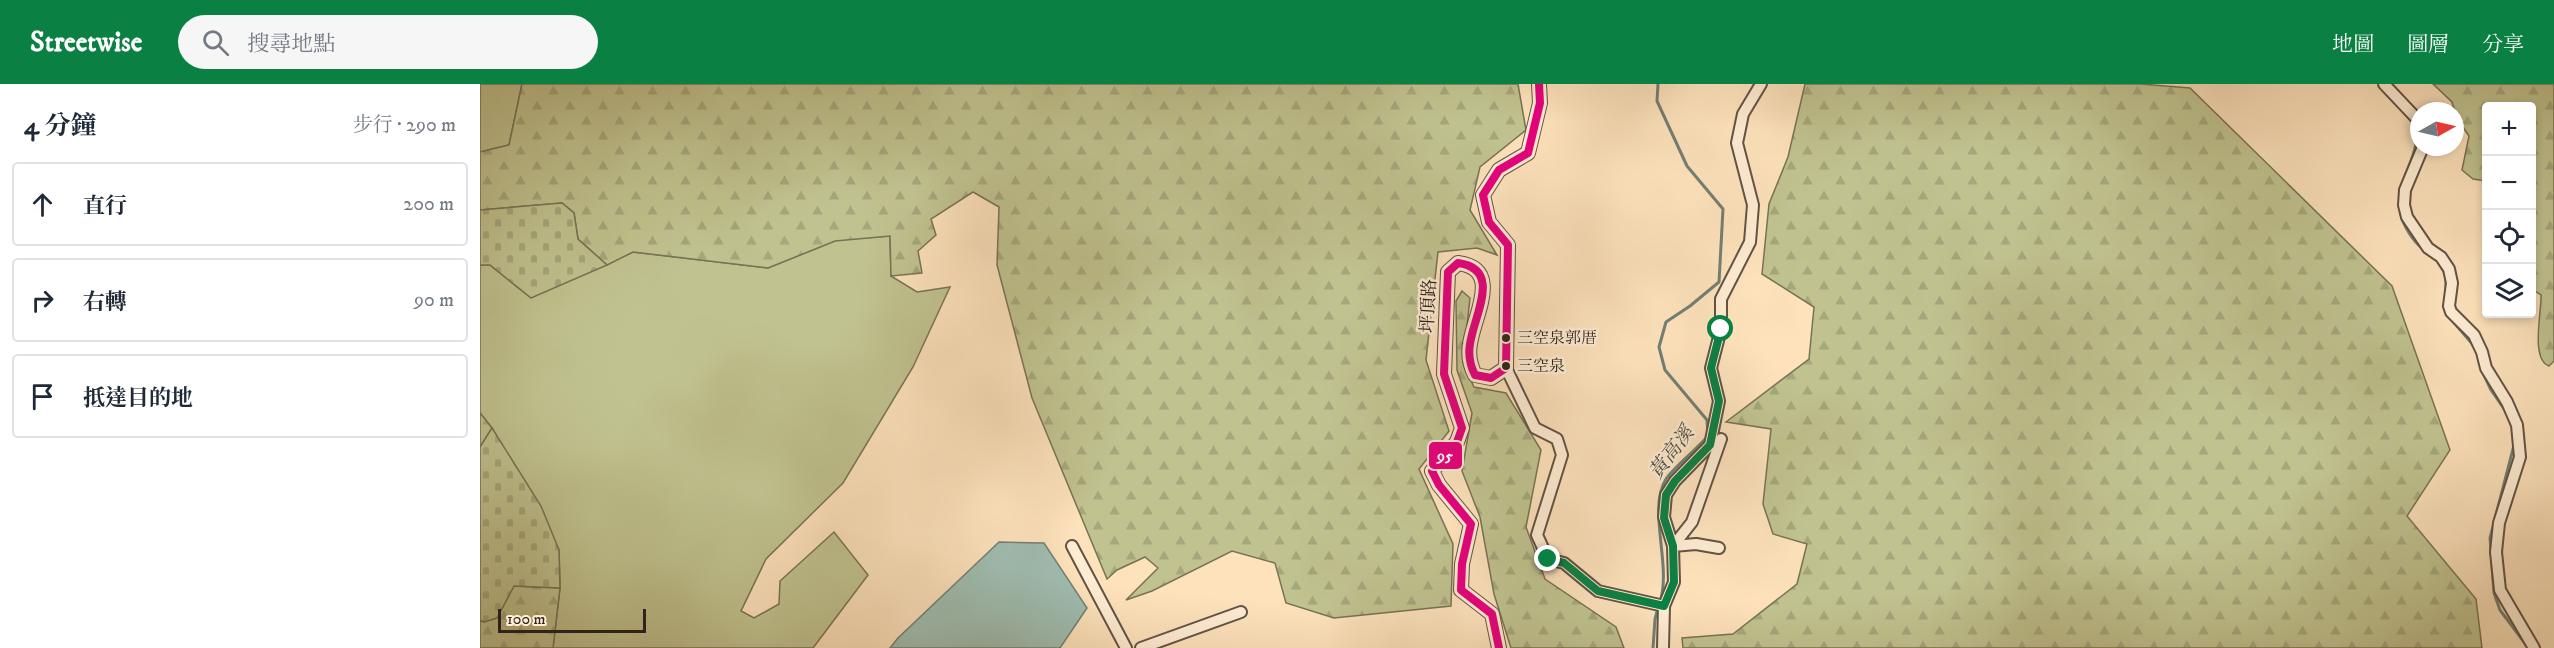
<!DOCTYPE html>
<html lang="zh-TW">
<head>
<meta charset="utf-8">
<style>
	body { margin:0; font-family:"IM FELL DW Pica","Noto Serif TC",serif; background:#f6f6f7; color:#1f2937 }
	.controls { position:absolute; right:18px; top:18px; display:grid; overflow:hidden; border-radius:6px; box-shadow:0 3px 9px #0003 }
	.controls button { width:54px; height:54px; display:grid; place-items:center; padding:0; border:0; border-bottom:2px solid #e0e1e3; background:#fff; color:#1f2937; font:30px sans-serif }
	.compass { position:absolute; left:1930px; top:18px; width:54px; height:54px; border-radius:50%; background:#fff; box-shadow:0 3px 9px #0003; rotate:82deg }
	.scale { position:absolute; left:18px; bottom:15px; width:148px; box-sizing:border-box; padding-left:6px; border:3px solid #2f231c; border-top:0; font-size:16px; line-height:21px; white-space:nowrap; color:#2f231c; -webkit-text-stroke:4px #feecd3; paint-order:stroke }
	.stop { position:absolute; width:18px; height:18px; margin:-14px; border:4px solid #0b8043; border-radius:50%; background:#fff }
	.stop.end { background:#0b8043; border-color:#fff; box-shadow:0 2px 6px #0008 }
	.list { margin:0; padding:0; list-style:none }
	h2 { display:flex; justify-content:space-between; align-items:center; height:78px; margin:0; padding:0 24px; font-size:26px }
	h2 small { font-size:20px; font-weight:400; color:#747a83 }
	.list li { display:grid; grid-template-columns:39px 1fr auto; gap:18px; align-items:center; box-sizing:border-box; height:84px; margin:0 12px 12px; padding:0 12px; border:2px solid #e0e1e3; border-radius:6px }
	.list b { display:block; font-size:22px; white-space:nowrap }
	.list em { font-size:20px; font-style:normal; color:#747a83 }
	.icon { flex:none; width:33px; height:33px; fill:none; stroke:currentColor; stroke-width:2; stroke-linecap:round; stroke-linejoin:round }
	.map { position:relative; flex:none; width:2074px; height:564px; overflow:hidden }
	header { display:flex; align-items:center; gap:36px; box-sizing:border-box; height:84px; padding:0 30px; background:#0b8043; color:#fff }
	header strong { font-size:28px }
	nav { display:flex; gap:33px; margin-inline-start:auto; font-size:21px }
	.search { width:420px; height:54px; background:#f6f6f7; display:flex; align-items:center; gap:15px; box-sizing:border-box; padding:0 21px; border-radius:33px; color:#747a83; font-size:22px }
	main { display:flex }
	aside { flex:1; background:#fff }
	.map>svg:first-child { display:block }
	.grass { fill:#c0c390; stroke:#787356; stroke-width:1.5 }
	.forest { fill:url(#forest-firs); stroke:#787356; stroke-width:1.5 }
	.cemetery { fill:url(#cemetery-stones); stroke:#787356; stroke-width:1.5 }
	.water { fill:#9fbdb1; stroke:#727f75; stroke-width:1.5 }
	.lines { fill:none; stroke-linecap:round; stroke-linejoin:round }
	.stream { stroke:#727f75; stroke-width:3 }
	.minor-casing { stroke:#625344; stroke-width:14 }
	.tertiary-casing { stroke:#625344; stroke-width:16 }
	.minor { stroke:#feecd3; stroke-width:10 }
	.tertiary { stroke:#feecd3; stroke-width:14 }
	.bus-1-casing { stroke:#feecd3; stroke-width:12 }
	.bus-1 { stroke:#e5007d; stroke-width:8 }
	.route { stroke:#0b8043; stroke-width:8 }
	.bus-dot { fill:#2f231c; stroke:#feecd3; stroke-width:2 }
	.labels { text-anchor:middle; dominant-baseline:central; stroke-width:5; stroke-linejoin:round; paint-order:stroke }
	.bus-label { font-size:16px; fill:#2f231c; stroke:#feecd3; text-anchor:start }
	.street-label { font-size:18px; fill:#2f231c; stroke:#feecd3 }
	.water-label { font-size:20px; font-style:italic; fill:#515149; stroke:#feecd3 }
	.line-badge { stroke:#feecd3; stroke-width:2 }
	.badge-label { font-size:16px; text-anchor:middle; font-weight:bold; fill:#fff }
</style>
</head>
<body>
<header>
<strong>Streetwise</strong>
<div class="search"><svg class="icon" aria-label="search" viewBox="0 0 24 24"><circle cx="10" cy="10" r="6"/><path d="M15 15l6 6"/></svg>搜尋地點</div>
<nav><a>地圖</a><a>圖層</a><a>分享</a></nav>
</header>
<main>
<aside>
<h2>4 分鐘<small>步行 · 290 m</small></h2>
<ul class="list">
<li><svg class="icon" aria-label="ahead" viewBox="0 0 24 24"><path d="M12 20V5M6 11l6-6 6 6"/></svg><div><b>直行</b></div><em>200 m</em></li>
<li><svg class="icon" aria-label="right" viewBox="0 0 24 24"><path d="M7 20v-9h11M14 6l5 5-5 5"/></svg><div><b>右轉</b></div><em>90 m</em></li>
<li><svg class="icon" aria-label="arrive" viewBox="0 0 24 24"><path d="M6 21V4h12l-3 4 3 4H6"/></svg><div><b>抵達目的地</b></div></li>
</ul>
</aside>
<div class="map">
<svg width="2074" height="564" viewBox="0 0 2074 564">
	<defs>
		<pattern id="forest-firs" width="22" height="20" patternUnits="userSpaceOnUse" patternTransform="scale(1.5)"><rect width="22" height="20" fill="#c0c390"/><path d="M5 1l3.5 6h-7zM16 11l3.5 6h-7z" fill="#a5a77c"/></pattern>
		<pattern id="cemetery-stones" width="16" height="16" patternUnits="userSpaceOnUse" patternTransform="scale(1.5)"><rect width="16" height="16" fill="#c0c390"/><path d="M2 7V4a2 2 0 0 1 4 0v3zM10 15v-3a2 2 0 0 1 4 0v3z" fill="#a5a77c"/></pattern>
	</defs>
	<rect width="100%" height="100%" fill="#fde2bc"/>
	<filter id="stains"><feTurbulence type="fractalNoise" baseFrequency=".00333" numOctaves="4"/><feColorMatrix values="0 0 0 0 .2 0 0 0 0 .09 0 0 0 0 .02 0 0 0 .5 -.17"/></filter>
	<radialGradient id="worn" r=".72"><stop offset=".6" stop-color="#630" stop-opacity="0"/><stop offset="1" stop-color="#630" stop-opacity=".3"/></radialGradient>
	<path class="grass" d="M 0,0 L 42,0 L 29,61 L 0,68 Z
		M 410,152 L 411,192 L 437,208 L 470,203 L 433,283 L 363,399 L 286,475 L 261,527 L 274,534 L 299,520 L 300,497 L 354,448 L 388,491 L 333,564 L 73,564 L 80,504 L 79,466 L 12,344 L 0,329 L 0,181 L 10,181 L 51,214 L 153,168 L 288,184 L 357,156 Z"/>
	<path class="forest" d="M 42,0 L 1038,0 L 1046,46 L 1000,83 L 990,126 L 1017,171 L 997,164 L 958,168 L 946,276 L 969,347 L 939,385 L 973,460 L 971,522 L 854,534 L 806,519 L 795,479 L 752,467 L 672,507 L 646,516 L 678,484 L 665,473 L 637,486 L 627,495 L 552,314 L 517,181 L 519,123 L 493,108 L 451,135 L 456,151 L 438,167 L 442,189 L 411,192 L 410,152 L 355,157 L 288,184 L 153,168 L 127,181 L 98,155 L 94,129 L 82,119 L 0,126 L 0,68 L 29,61 Z
		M 1325,0 L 1661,0 L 1710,4 L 1912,202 L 1970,366 L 1927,432 L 1996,515 L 2002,564 L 1203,564 L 1202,554 L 1253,550 L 1317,500 L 1327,460 L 1293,450 L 1283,420 L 1291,345 L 1246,338 L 1329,275 L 1334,223 L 1282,190 L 1289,120 L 1308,73 Z
		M 1953,0 L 2074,0 L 2074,277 L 2069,282 C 2050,275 2062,227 2061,211 L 2052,205 L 2052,22 L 2006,22 L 2006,97 L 1993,95 L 1982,86 L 1989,52 L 1976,33 L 1972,18 Z
		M 982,207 L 990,214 L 983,279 L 994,303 L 1026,309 L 1061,366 L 1046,443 L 1065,495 L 1136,543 L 1144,564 L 1031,564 L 1014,510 L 1000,433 L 982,387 L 992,329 L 977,286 L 976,217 Z
		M 0,329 L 12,344 L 0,363 Z
		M 33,502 L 80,504 L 73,564 L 0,564 L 0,537 L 4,538 L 17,534 Z"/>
	<path class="cemetery" d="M 82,119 L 94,129 L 98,155 L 127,181 L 51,214 L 10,181 L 0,181 L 0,126 Z
		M 12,344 L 61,422 L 79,466 L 80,504 L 34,502 L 17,534 L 4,538 L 0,536 L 0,363 Z"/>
	<path class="water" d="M 519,458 L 564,459 L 607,524 L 580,564 L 410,564 L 418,554 Z"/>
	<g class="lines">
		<path class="stream" d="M 1178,0 L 1177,17 L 1207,82 L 1243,125 L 1239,198 L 1210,222 L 1186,238 L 1179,263 L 1185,286 L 1227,336 L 1228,352 C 1217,365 1194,383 1186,395 C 1167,426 1192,480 1180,518
			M 1924,95 C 1931,75 1943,56 1932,36
			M 1921,131 C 1924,143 1933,157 1943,165
			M 1962,184 L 1966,191 L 1966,209
			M 1971,235 L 1994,262
			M 2004,291 L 2011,306 L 2027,329
			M 2034,361 L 2010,454 L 2014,509 L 2020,526 L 2047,562
			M 1173,564 L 1175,535 L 1178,524"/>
		<defs>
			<path id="minor" d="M 1904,0 L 1939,37
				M 1943,63 L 1925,106 L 1924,121 L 1927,133 L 1948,164 L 1961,173 L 1969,185 L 1972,199 L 1969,222 L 1971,228 L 1994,251 L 2002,268 L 2006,284 L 2027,318 L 2037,341 L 2040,373 L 2019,439 L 2016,468 L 2020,506 L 2054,564
				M 1026,284 L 1055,344 L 1077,355 L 1082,371 L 1057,451 L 1068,475 L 1084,479 L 1118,507 L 1184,522
				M 592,462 L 646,564
				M 1239,464 L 1216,460 L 1193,462 L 1212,438 L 1241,355
				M 661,564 L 761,528
				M 1183,564 L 1184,522 L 1194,498 L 1193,462 L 1184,433 L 1186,411 L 1195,397 L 1230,361 L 1239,317 L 1231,284 L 1241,245 L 1241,215 L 1270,158 L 1273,121 L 1257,59 L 1263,30 L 1281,0"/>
			<path id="tertiary" d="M 1019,564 L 1012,530 L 981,506 L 982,480 L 991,440 L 959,401 L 952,387 L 977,358 L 982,344 L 964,290 L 968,188 L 978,179 C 1023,185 994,231 990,260 C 988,271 990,281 995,291 L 1011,294 L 1026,284 L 1028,161 L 1009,138 L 1003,111 L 1019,86 L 1048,69 L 1060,19 L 1059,0"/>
		</defs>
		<use href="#minor" class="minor-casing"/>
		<use href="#tertiary" class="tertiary-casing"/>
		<use href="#minor" class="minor"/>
		<use href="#tertiary" class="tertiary"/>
		<defs>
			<path id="bus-1" d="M 1019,564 L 1012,530 L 981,506 L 982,480 L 991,440 L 959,401 L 952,387 L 977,358 L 982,344 L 964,290 L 968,188 L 978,179 C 1023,185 994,231 990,260 C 988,271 990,281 995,291 L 1011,294 L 1026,284 L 1028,161 L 1009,138 L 1003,111 L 1019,86 L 1048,69 L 1060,19 L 1059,0"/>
		</defs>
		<use href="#bus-1" class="bus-1-casing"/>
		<use href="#bus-1" class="bus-1"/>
	</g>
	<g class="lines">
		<path class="route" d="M 1068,475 L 1084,479 L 1118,507 L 1184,522 L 1194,498 L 1193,462 L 1184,434 L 1186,411 L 1195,397 L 1230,361 L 1239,317 L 1231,284 L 1241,245"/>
	</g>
	<g class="bus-dot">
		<circle cx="1026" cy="254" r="5"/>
		<circle cx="1026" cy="282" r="5"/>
	</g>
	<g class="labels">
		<g class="bus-label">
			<text x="1037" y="254">三空泉郭厝</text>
			<text x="1037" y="282">三空泉</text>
		</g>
		<g class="street-label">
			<text transform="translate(949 222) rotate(-87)">坪頂路</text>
		</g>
		<g class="water-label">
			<text transform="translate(1192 369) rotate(-53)">黃高溪</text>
		</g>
	</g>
	<rect class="line-badge" x="948" y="357" width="35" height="29" rx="6" fill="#e5007d"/>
	<g class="badge-label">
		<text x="965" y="377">95</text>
	</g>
	<rect width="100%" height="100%" filter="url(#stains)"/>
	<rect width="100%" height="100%" fill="url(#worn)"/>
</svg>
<div class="controls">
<button>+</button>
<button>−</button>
<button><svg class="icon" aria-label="locate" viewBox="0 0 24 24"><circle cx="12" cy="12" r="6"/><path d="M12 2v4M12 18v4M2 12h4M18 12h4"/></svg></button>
<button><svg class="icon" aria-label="layers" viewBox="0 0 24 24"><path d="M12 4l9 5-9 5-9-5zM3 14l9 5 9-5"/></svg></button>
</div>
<svg class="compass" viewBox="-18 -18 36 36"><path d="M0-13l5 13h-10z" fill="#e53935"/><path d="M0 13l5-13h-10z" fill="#747a83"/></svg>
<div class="scale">100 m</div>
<div class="stop" style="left:1241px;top:245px"></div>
<div class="stop end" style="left:1068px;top:475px"></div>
</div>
</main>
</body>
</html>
